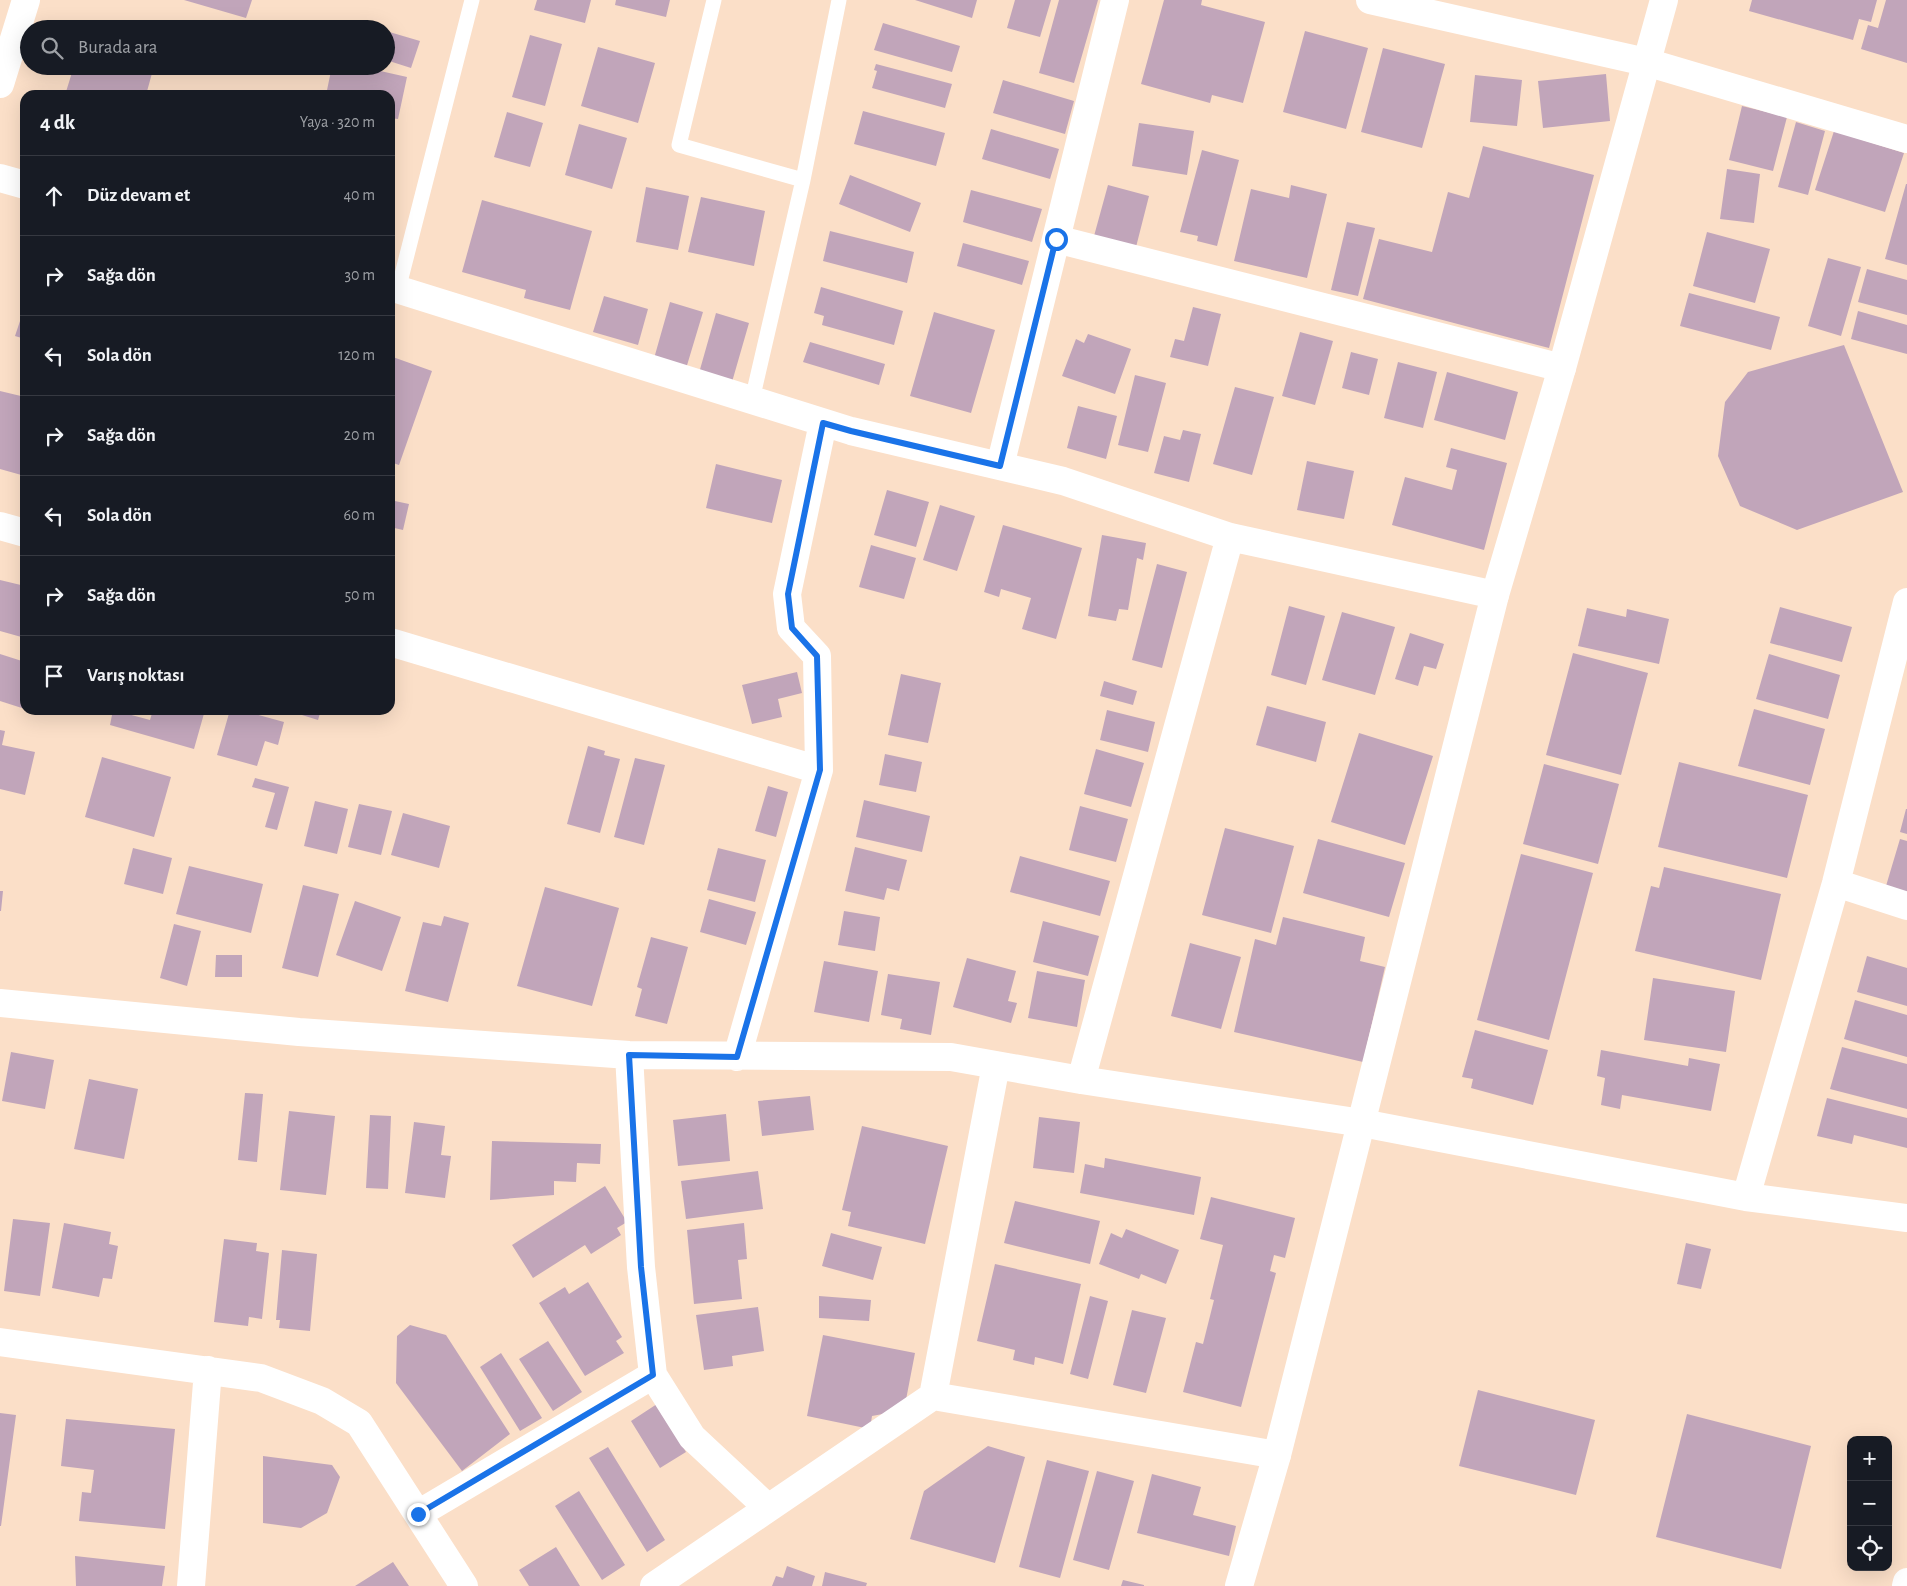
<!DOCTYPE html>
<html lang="tr">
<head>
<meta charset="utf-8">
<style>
	body { margin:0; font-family:"Alegreya Sans",sans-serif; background:#242831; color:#f1f3f6 }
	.controls { position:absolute; right:15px; bottom:15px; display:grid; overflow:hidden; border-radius:10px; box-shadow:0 5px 20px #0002 }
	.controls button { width:45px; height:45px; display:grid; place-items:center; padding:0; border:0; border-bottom:1px solid #363941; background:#171b24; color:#f1f3f6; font:25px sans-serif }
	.stop { position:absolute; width:15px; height:15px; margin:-11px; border:4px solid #1a73e8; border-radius:50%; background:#fff }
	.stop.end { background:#1a73e8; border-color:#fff; box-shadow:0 1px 5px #0008 }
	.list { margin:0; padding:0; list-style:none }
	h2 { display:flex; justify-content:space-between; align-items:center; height:65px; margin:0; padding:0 20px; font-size:21px }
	h2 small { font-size:16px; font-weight:400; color:#9ea1a6 }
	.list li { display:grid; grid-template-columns:32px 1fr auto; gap:15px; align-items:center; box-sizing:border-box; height:80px; padding:0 20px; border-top:1px solid #363941 }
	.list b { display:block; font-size:19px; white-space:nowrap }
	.list em { font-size:16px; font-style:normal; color:#9ea1a6 }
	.icon { flex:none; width:28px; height:28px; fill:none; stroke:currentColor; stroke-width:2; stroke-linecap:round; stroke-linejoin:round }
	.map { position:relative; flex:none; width:1907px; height:1586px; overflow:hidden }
	.search { position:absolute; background:#171b24; box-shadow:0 5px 20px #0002; left:20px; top:20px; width:375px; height:55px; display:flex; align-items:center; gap:12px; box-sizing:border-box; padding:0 18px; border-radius:28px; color:#9ea1a6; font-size:19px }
	.panel { position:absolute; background:#171b24; box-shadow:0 5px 20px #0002; left:20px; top:90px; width:375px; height:625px; border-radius:15px }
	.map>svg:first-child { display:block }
	.building { fill:#c1a5ba }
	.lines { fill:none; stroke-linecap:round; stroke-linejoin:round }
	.service { stroke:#fff; stroke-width:15 }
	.minor { stroke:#fff; stroke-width:28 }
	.tertiary { stroke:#fff; stroke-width:28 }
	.route { stroke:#1a73e8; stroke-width:6 }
</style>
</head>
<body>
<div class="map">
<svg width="1907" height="1586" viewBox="0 0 1907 1586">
	<rect width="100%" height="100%" fill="#fbdfc8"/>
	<path class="building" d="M 184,0 L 252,0 L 246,18 Z
		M 537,0 L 591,0 L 585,23 L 534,10 Z
		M 616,0 L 670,0 L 666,17 L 615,5 Z
		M 915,0 L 977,0 L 972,18 Z
		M 1015,0 L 1051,0 L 1040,37 L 1007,28 Z
		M 1059,0 L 1098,0 L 1074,83 L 1039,73 Z
		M 1164,0 L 1202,0 L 1201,5 L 1265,22 L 1243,103 L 1212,95 L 1210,103 L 1141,84 Z
		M 1752,0 L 1877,0 L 1871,22 L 1859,19 L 1853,40 L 1749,11 Z
		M 1886,0 L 1907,0 L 1907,63 L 1861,49 L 1868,25 L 1878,28 Z
		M 352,20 L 379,28 L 379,29 L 349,29 Z
		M 883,23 L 960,46 L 952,72 L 874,50 Z
		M 386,31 L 420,41 L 411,68 L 386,60 Z
		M 1305,31 L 1368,48 L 1346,129 L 1283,112 Z
		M 530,35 L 562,44 L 545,106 L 512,97 Z
		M 598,47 L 655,63 L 638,123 L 581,106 Z
		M 1383,48 L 1445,64 L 1422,148 L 1361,132 Z
		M 876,64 L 952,84 L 945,108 L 872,88 L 877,71 L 874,70 Z
		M 74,66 L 154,66 L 146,95 L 65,95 Z
		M 332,66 L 358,66 L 407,77 L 398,119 L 390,118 L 390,95 L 326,95 Z
		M 1606,74 L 1610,121 L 1543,128 L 1538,81 Z
		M 1475,75 L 1522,80 L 1517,126 L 1470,122 Z
		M 1003,80 L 1074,101 L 1065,134 L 993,113 Z
		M 1742,106 L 1787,117 L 1773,171 L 1729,160 Z
		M 863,111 L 945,133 L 936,166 L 854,144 Z
		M 507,112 L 543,123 L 530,167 L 494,157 Z
		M 1796,122 L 1825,131 L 1808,195 L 1778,187 Z
		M 1139,123 L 1194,131 L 1187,175 L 1132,166 Z
		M 579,124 L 627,138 L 612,189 L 565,175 Z
		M 991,129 L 1059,149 L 1050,179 L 982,159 Z
		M 1834,131 L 1904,153 L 1885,212 L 1815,190 Z
		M 1483,146 L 1594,175 L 1549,348 L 1363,299 L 1379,239 L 1432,252 L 1448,192 L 1469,198 Z
		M 1202,150 L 1239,160 L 1217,246 L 1197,241 L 1198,236 L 1180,232 Z
		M 1727,169 L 1760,174 L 1754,223 L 1720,219 Z
		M 850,175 L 921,203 L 910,232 L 839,204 Z
		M 1906,184 L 1907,184 L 1907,265 L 1885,259 Z
		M 1108,185 L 1149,196 L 1136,247 L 1094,236 Z
		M 1291,185 L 1327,194 L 1307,278 L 1234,261 L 1251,189 L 1289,198 Z
		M 646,187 L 689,196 L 678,250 L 636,242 Z
		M 971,190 L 1042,209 L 1032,242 L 963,222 Z
		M 701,197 L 765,211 L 754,266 L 688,252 Z
		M 482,200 L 592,231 L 570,310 L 524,298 L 526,290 L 462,272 Z
		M 1347,222 L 1375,228 L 1358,296 L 1331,290 Z
		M 830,231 L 914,252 L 907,283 L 823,261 Z
		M 1707,232 L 1770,249 L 1755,303 L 1693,286 Z
		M 963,243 L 1029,261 L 1022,285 L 957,266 Z
		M 1828,258 L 1861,267 L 1841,336 L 1808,326 Z
		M 1867,269 L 1907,280 L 1907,315 L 1858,302 Z
		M 821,287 L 903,311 L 894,345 L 822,325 L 824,316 L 814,313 Z
		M 1689,293 L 1780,317 L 1771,350 L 1680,326 Z
		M 604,296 L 648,309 L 638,345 L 593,332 Z
		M 670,302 L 703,312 L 685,372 L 653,362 Z
		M 25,306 L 25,339 L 15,336 Z
		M 1193,307 L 1221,314 L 1208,366 L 1170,357 L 1175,339 L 1184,341 Z
		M 1858,311 L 1907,325 L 1907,354 L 1851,339 Z
		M 934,312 L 995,330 L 971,413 L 910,396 Z
		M 716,313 L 749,323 L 732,382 L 699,373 Z
		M 1300,332 L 1333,341 L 1315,405 L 1282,396 Z
		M 1088,334 L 1131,349 L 1115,394 L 1062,376 L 1076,339 L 1084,343 Z
		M 810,342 L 885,364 L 879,385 L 803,362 Z
		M 1844,345 L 1903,492 L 1797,530 L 1740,506 L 1718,456 L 1725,402 L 1748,372 Z
		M 1351,352 L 1378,359 L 1369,395 L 1342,388 Z
		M 390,356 L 432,371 L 399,465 L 390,462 Z
		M 1398,362 L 1437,372 L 1423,428 L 1384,418 Z
		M 1447,372 L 1518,392 L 1505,440 L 1434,420 Z
		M 1135,375 L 1166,383 L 1148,452 L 1118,445 Z
		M 1235,387 L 1274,397 L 1252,475 L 1213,464 Z
		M 0,391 L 25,397 L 25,476 L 0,469 Z
		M 1078,406 L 1117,416 L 1106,459 L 1067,448 Z
		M 1183,430 L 1201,434 L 1189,482 L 1154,473 L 1164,436 L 1180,440 Z
		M 1451,448 L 1507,463 L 1484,550 L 1392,525 L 1405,477 L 1452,490 L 1457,470 L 1446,467 Z
		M 1307,461 L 1354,471 L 1344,519 L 1297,510 Z
		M 716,464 L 782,480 L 772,523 L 706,508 Z
		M 887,490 L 929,502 L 916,547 L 874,535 Z
		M 390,500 L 409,504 L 403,530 L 390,527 Z
		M 940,505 L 975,516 L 957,571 L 923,560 Z
		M 1003,525 L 1082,548 L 1056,639 L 1022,629 L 1031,598 L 1001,589 L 999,597 L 984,592 Z
		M 1102,535 L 1146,543 L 1143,560 L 1137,558 L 1128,610 L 1119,609 L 1116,621 L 1088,616 Z
		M 871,545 L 916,558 L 904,599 L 859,587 Z
		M 1157,564 L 1187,572 L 1162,668 L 1132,660 Z
		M 0,580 L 25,586 L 25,638 L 0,631 Z
		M 1289,606 L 1325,616 L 1306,685 L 1271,675 Z
		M 1780,607 L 1852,627 L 1842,662 L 1770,643 Z
		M 1587,608 L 1626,617 L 1627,609 L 1669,619 L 1659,664 L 1578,646 Z
		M 1342,612 L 1395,627 L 1375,695 L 1322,680 Z
		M 1410,633 L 1444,644 L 1436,669 L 1424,666 L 1418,686 L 1395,679 Z
		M 1573,653 L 1648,673 L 1621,775 L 1546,755 Z
		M 0,654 L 25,662 L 25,709 L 0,701 Z
		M 1769,654 L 1840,675 L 1828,719 L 1756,699 Z
		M 797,672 L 802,693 L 778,699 L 782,717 L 752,724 L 742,685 Z
		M 901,674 L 941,683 L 928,743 L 888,735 Z
		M 1104,681 L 1137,691 L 1133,705 L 1100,696 Z
		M 1267,706 L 1326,722 L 1316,762 L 1256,745 Z
		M 1754,709 L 1825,729 L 1810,785 L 1738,766 Z
		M 30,710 L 47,710 L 45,715 Z
		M 113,710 L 150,720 L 153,710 L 205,710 L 194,749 L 110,725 Z
		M 230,710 L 241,710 L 284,722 L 278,745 L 265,741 L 257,766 L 217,755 Z
		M 286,710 L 321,710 L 318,720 Z
		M 1107,710 L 1155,722 L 1148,752 L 1100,740 Z
		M 0,730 L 5,731 L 2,745 L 35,752 L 25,795 L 0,789 Z
		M 1359,733 L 1433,756 L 1405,845 L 1331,822 Z
		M 588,746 L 605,751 L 604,755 L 620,759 L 600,833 L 567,824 Z
		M 1096,749 L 1144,763 L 1131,807 L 1084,794 Z
		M 885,754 L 922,762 L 916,792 L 879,785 Z
		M 102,757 L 171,777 L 154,837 L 85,817 Z
		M 635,758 L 665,765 L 644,845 L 614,837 Z
		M 1679,762 L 1808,795 L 1787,878 L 1658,847 Z
		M 1544,764 L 1619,784 L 1598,864 L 1523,844 Z
		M 255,778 L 289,787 L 277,830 L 265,827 L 275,793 L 252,787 Z
		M 768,786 L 788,792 L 776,837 L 755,831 Z
		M 864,800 L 930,816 L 922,852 L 856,837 Z
		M 315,801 L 348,809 L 337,854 L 304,846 Z
		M 359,804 L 392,811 L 381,855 L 348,847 Z
		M 1080,806 L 1128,819 L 1116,862 L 1069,850 Z
		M 1906,809 L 1907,809 L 1907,834 L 1900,832 Z
		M 403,813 L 450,826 L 439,868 L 391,855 Z
		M 1225,828 L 1294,846 L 1271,933 L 1202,915 Z
		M 1318,839 L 1405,863 L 1389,917 L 1303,893 Z
		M 1900,839 L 1907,841 L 1907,903 L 1883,896 Z
		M 855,847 L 907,860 L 899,891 L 887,888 L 884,900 L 845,891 Z
		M 133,848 L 172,858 L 163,894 L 124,884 Z
		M 718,848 L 766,860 L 755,902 L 707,890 Z
		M 1521,854 L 1593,873 L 1549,1040 L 1477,1020 Z
		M 1020,856 L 1110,881 L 1100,916 L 1010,892 Z
		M 189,866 L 263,884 L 251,933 L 176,914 Z
		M 1664,867 L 1781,894 L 1761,980 L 1635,951 L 1651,886 L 1659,888 Z
		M 303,885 L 339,894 L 318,977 L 282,968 Z
		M 545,887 L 619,908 L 592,1006 L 517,986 Z
		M 0,891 L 3,891 L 1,911 L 0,911 Z
		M 709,899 L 756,912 L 746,945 L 700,932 Z
		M 355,901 L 401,917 L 382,971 L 336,955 Z
		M 844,911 L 880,917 L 875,951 L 838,945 Z
		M 444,916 L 469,923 L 448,1002 L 405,991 L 423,922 L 441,926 Z
		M 1283,917 L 1365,937 L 1360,961 L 1385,967 L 1363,1062 L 1234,1032 L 1255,939 L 1276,945 Z
		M 1043,921 L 1099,936 L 1088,976 L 1033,962 Z
		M 174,924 L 201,931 L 187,986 L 160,978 Z
		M 651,937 L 688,947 L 667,1024 L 635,1016 L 642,989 L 637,987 Z
		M 1190,943 L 1241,957 L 1221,1029 L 1171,1016 Z
		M 216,955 L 242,955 L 242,977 L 215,977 Z
		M 1867,956 L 1907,968 L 1907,1006 L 1857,992 Z
		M 967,958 L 1016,971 L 1008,1001 L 1017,1003 L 1011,1023 L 953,1007 Z
		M 824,961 L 878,971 L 869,1022 L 814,1012 Z
		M 1037,971 L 1085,980 L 1077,1027 L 1028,1018 Z
		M 888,974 L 940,982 L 931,1035 L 900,1029 L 902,1019 L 881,1015 Z
		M 1653,978 L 1735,991 L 1726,1052 L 1644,1040 Z
		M 1855,1000 L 1907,1015 L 1907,1057 L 1844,1039 Z
		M 1475,1030 L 1548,1050 L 1533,1105 L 1471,1088 L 1473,1079 L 1462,1077 Z
		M 1842,1047 L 1907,1064 L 1907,1109 L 1830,1089 Z
		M 1601,1050 L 1688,1066 L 1689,1058 L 1720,1064 L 1711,1111 L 1622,1095 L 1620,1109 L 1601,1105 L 1605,1078 L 1597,1076 Z
		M 11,1052 L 54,1060 L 45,1109 L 2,1101 Z
		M 89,1079 L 138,1089 L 124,1159 L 74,1149 Z
		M 245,1093 L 263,1094 L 257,1162 L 238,1160 Z
		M 810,1096 L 814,1130 L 762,1136 L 758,1101 Z
		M 1827,1098 L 1907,1118 L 1907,1148 L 1854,1135 L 1852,1144 L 1817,1136 Z
		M 289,1111 L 335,1116 L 326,1195 L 280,1190 Z
		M 726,1114 L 730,1161 L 678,1166 L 673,1120 Z
		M 370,1115 L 391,1116 L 388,1189 L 366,1188 Z
		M 1039,1117 L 1080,1122 L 1074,1173 L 1033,1168 Z
		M 414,1122 L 445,1126 L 441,1155 L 451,1156 L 445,1198 L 405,1193 Z
		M 862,1126 L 948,1146 L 925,1244 L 848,1226 L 851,1212 L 842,1210 Z
		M 492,1141 L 601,1144 L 600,1164 L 577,1163 L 576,1182 L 554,1181 L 554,1195 L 490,1200 Z
		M 1105,1158 L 1201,1177 L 1194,1215 L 1080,1193 L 1085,1164 L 1104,1168 Z
		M 758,1171 L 763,1209 L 686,1219 L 681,1181 Z
		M 605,1186 L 627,1222 L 617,1228 L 621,1235 L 591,1254 L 585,1245 L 533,1278 L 512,1245 Z
		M 1211,1197 L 1295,1218 L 1285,1258 L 1274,1255 L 1270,1271 L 1276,1273 L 1241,1407 L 1183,1392 L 1196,1342 L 1203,1344 L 1214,1300 L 1210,1299 L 1223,1245 L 1200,1239 Z
		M 1015,1201 L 1100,1221 L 1090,1264 L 1004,1243 Z
		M 13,1219 L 50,1223 L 40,1296 L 4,1291 Z
		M 64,1223 L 111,1232 L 109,1244 L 118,1246 L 112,1279 L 103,1278 L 99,1297 L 52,1288 Z
		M 744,1223 L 747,1259 L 738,1260 L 742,1299 L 694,1304 L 687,1230 Z
		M 1126,1229 L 1179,1250 L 1166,1284 L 1141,1274 L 1139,1279 L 1099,1264 L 1111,1233 L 1122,1238 Z
		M 831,1233 L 882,1247 L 873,1280 L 822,1266 Z
		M 224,1239 L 257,1243 L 256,1251 L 269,1253 L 262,1319 L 249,1317 L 248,1326 L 214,1322 Z
		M 1686,1243 L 1711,1249 L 1701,1289 L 1677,1284 Z
		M 282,1250 L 317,1254 L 310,1331 L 279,1328 L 280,1320 L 276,1320 Z
		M 995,1264 L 1081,1284 L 1063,1364 L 1035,1357 L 1034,1365 L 1013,1360 L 1015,1350 L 977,1341 Z
		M 588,1282 L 622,1337 L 616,1341 L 624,1353 L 585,1376 L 539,1303 L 565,1287 L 569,1294 Z
		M 819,1296 L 871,1300 L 869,1321 L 819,1318 Z
		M 1090,1296 L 1108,1301 L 1088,1379 L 1070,1374 Z
		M 758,1307 L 764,1351 L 732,1356 L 733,1366 L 704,1370 L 696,1315 Z
		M 1132,1310 L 1166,1318 L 1146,1393 L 1113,1385 Z
		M 410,1325 L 446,1335 L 510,1434 L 462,1471 L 396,1383 L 397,1336 Z
		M 823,1335 L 915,1353 L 904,1410 L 872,1416 L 870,1429 L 807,1416 Z
		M 548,1341 L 582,1392 L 553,1411 L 519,1359 Z
		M 501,1353 L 542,1418 L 520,1431 L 480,1367 Z
		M 1478,1390 L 1595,1420 L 1576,1495 L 1459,1466 Z
		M 657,1404 L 686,1452 L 660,1468 L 631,1421 Z
		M 0,1413 L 16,1415 L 1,1526 L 0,1526 Z
		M 1687,1414 L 1811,1446 L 1781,1569 L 1656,1537 Z
		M 66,1419 L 175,1429 L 165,1529 L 79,1521 L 82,1492 L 91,1493 L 94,1470 L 61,1466 Z
		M 988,1446 L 1025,1457 L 995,1563 L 910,1539 L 924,1491 Z
		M 608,1447 L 665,1540 L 647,1552 L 589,1458 Z
		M 263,1456 L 332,1465 L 340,1477 L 327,1513 L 301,1528 L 263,1523 Z
		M 1047,1460 L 1089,1471 L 1060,1578 L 1019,1567 Z
		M 1097,1471 L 1134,1481 L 1109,1570 L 1073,1560 Z
		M 1152,1474 L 1201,1487 L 1193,1515 L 1236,1526 L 1229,1556 L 1137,1533 Z
		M 579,1491 L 625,1565 L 602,1580 L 555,1506 Z
		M 556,1547 L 580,1586 L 529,1586 L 519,1570 Z
		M 75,1556 L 165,1566 L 162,1586 L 76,1586 Z
		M 393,1562 L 409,1586 L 355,1586 Z
		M 787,1566 L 815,1576 L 812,1586 L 772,1586 L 776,1576 L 783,1578 Z
		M 825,1572 L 867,1583 L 866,1586 L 822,1586 Z
		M 1123,1580 L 1144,1585 L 1144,1586 L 1121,1586 Z"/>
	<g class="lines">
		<path class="service" d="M 714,0 L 679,145 L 803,180
			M 398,290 L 472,0
			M 752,400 L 803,180 L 839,0"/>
		<path class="minor" d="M 1370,0 L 1646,62 L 1907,139
			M 0,84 L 26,0
			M 0,178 L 25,185
			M 1056,239 L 1562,368
			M 390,287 L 851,431 L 1063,481 L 1230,537 L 1495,595
			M 1000,466 L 1115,0
			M 0,526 L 25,533
			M 390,642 L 819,770 L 737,1057
			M 819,770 L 817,656 L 791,628 L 787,594 L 823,423
			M 1836,883 L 1907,906
			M 0,1003 L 299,1032 L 629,1055 L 951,1057 L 1081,1080 L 1362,1123 L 1746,1197 L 1907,1218
			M 629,1055 L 641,1267 L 653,1375 L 692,1437 L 768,1508
			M 1081,1080 L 1230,537
			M 1746,1197 L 1836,883 L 1907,602
			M 0,1342 L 261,1378 L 322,1401 L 359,1423 L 464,1586
			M 933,1396 L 1277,1455
			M 418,1514 L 653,1375
			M 191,1586 L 208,1370
			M 654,1586 L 933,1396 L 996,1065
			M 1906,1586 L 1907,1582"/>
		<path class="tertiary" d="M 1239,1586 L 1277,1455 L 1495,595 L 1562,368 L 1664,0"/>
	</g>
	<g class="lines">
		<path class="route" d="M 418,1514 L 653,1375 L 641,1267 L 629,1055 L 737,1057 L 820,770 L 817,656 L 792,628 L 788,594 L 823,423 L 851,431 L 1000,466 L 1056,239"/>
	</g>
</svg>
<div class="controls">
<button>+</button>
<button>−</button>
<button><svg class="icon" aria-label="locate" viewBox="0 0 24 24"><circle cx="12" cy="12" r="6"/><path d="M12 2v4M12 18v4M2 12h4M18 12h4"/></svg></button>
</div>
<div class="stop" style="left:1056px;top:239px"></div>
<div class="stop end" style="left:418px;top:1514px"></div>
<div class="search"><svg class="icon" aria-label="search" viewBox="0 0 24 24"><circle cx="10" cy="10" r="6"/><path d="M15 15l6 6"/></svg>Burada ara</div>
<section class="panel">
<h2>4 dk<small>Yaya · 320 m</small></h2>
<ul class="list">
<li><svg class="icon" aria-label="ahead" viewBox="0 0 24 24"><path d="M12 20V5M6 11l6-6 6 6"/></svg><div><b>Düz devam et</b></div><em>40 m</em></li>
<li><svg class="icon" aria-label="right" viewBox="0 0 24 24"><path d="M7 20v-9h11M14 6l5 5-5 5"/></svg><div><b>Sağa dön</b></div><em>30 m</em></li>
<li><svg class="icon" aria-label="left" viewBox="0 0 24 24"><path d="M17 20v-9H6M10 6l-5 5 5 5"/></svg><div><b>Sola dön</b></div><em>120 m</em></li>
<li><svg class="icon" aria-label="right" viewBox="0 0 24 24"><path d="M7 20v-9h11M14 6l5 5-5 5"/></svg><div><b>Sağa dön</b></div><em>20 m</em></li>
<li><svg class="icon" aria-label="left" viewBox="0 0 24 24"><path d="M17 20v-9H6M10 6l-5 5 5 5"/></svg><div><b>Sola dön</b></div><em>60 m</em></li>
<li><svg class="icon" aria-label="right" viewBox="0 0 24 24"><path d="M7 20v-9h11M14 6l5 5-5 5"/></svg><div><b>Sağa dön</b></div><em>50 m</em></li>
<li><svg class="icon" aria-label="arrive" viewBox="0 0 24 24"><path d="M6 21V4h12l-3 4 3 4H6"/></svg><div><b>Varış noktası</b></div></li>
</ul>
</section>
</div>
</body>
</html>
